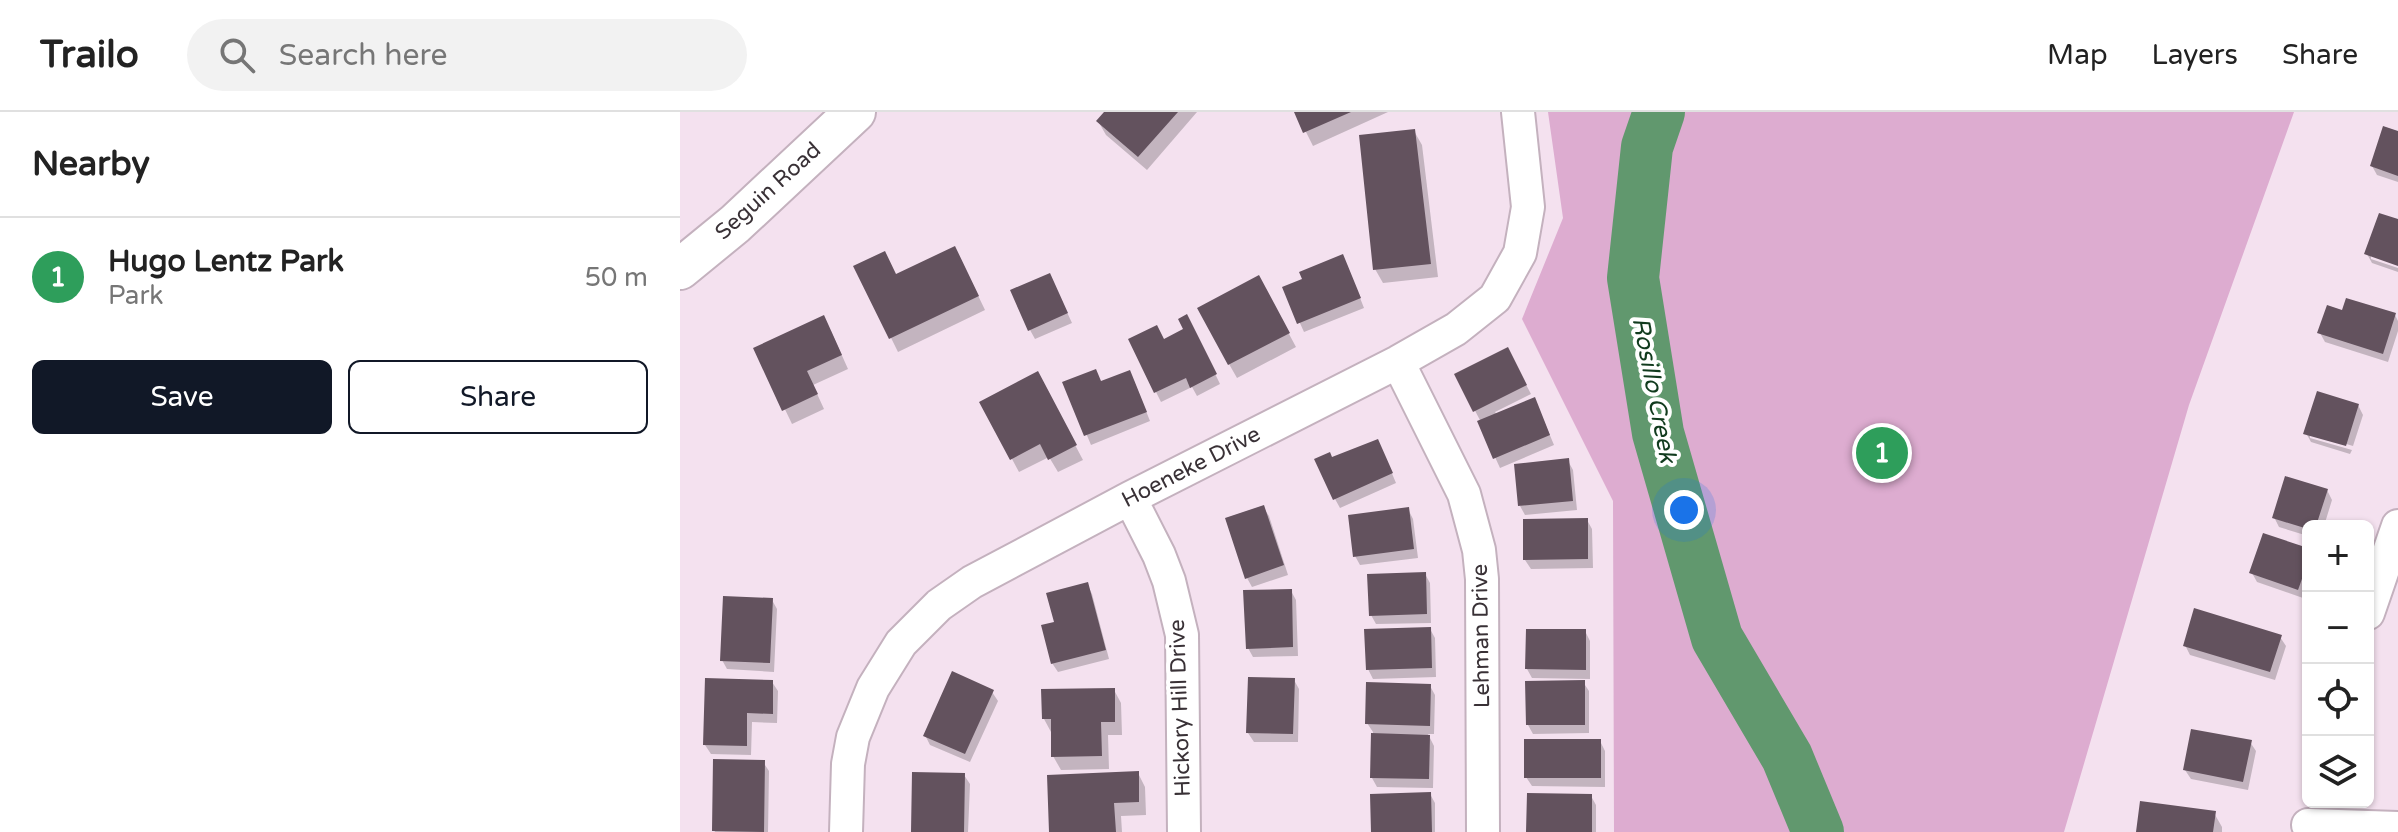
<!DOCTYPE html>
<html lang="en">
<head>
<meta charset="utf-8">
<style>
	body { margin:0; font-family:"Varela Round",sans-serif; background:#f2f2f2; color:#222 }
	.controls { position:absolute; right:24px; bottom:24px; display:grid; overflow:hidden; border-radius:12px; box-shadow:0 2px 6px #0004 }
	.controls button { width:72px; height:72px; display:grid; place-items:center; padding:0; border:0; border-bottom:2px solid #e0e0e0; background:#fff; color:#222; font:40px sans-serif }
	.you { position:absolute; left:1004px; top:398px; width:28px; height:28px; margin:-20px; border:6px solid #fff; border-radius:50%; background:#1a73e8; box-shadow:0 0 0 12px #1a73e833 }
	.badge { display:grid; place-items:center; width:52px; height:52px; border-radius:50%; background:#111827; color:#fff; font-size:26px; font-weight:700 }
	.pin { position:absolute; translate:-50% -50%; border:4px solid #fff; box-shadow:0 2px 8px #0006 }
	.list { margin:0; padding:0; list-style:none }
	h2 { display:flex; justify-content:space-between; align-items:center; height:104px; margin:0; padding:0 32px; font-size:34px }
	h2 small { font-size:26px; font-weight:400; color:#767676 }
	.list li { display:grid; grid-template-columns:52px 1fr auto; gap:24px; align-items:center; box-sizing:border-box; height:120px; padding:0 32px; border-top:2px solid #e0e0e0 }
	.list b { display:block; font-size:30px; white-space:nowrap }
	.list p { margin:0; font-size:26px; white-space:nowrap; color:#767676 }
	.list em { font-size:26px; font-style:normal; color:#767676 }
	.actions { display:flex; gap:16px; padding:24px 32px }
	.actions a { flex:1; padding:18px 0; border:2px solid #111827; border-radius:12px; text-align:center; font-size:28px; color:#111827 }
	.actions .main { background:#111827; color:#fff }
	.icon { flex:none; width:44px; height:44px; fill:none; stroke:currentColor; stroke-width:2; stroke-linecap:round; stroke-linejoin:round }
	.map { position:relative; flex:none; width:1718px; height:720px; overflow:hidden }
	header { display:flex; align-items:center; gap:48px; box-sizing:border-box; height:112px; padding:0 40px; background:#fff; border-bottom:2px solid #e0e0e0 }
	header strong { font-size:38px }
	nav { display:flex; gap:44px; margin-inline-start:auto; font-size:28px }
	.search { width:560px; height:72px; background:#f2f2f2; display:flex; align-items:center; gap:20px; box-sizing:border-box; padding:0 28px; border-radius:44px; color:#767676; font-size:30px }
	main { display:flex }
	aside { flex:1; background:#fff }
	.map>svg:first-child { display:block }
	.green { fill:#ddacd0 }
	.shadow { fill:#0003 }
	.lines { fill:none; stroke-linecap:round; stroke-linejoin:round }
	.river { stroke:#61986e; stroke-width:52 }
	.building { fill:#63525e }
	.minor-casing { stroke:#c4b1be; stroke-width:36 }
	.tertiary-casing { stroke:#c4b1be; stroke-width:44 }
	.minor { stroke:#fff; stroke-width:32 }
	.tertiary { stroke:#fff; stroke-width:40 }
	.labels { text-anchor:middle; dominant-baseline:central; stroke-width:8; stroke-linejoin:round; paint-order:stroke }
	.street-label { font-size:22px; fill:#393136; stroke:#fff }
	.water-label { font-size:24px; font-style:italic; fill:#113b1e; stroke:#fff }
</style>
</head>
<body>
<header>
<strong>Trailo</strong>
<div class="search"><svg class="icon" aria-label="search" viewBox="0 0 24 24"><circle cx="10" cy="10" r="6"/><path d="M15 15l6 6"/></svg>Search here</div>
<nav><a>Map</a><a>Layers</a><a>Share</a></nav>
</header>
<main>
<aside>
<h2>Nearby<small></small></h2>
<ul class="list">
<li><span class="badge" style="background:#2e9e5b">1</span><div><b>Hugo Lentz Park</b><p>Park</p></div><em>50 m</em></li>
</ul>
<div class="actions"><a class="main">Save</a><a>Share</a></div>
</aside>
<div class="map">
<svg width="1718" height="720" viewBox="0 0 1718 720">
	<rect width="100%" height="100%" fill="#f4e1ef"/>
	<path class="green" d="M 868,0 L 1614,0 L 1509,293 L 1384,720 L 934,720 L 933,389 L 842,207 L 883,106 Z"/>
	<path class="shadow" d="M 426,0 L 517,0 L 467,58 L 426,23 L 418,9 Z
		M 616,0 L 708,0 L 633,34 Z
		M 734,19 L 742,33 L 758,165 L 703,171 L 695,157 Z
		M 1718,21 L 1718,70 L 1697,63 L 1692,54 Z
		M 1718,109 L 1718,152 L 1691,143 L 1691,147 L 1718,156 L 1718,160 L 1692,151 L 1687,142 Z
		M 282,150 L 305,198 L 218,240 L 176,155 L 216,164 Z
		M 667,153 L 684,196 L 624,220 L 604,176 Z
		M 374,172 L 392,211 L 355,227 L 350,218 Z
		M 586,179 L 616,235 L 557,266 L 549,252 Z
		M 1664,200 L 1715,203 L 1718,209 L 1718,219 L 1708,250 L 1645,230 L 1640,221 Z
		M 512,214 L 540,272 L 517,284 L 512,275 L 481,290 L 450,228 L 484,229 Z
		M 151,219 L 168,257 L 133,273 L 144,297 L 112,312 L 76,237 Z
		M 832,246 L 851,282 L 815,300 L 817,303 L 859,297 L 874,333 L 820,356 L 799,310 L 801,310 L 776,263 Z
		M 454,269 L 470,309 L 411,333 L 385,271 Z
		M 365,276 L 403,348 L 378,360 L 369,345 L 339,360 L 332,347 Z
		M 1678,293 L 1683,303 L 1673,334 L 1630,321 L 1630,326 L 1672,338 L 1670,342 L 1631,330 L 1626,321 Z
		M 702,338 L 716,371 L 660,396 L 655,387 L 652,348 Z
		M 888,349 L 893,358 L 897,398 L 845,403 L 840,394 Z
		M 1647,378 L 1652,388 L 1644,414 L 1628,414 L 1628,424 L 1599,415 L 1594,405 Z
		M 583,395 L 589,404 L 608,463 L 572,475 L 567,466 Z
		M 728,397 L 733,407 L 738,446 L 680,453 L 675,444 Z
		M 907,408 L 912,417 L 913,456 L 851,457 L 845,448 Z
		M 1628,438 L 1628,472 L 1623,486 L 1577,470 L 1572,461 Z
		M 745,462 L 750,471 L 751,511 L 696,512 L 691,503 Z
		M 407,472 L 412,482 L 429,547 L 378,560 L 372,551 Z
		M 611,479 L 616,488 L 618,544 L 573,545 L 568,536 Z
		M 92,488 L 97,497 L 94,560 L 47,557 L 42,548 Z
		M 750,517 L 755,526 L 756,565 L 693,567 L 688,557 Z
		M 905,519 L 910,529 L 910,567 L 852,566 L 847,557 Z
		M 1600,525 L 1606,534 L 1595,568 L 1510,543 L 1505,533 Z
		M 614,568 L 619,577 L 618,630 L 574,630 L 568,621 Z
		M 92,570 L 98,579 L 97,611 L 72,610 L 71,643 L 31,642 L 25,633 Z
		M 903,570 L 909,579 L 909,621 L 853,622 L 848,613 Z
		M 750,574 L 755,583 L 754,622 L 748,622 L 754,634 L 753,676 L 697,675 L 692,666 L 693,620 L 687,611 Z
		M 434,578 L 441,591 L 442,623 L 428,623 L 429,657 L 381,658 L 373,644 L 371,620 L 364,607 Z
		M 312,580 L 318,589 L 290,650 L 250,633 L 245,623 Z
		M 920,629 L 925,639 L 925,675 L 852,674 L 846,665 Z
		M 1570,630 L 1576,639 L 1568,678 L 1511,667 L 1505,658 Z
		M 83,650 L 89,659 L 88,720 L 35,720 L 34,718 Z
		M 458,661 L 465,675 L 466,703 L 441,704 L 442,720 L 371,720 Z
		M 284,663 L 290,672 L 288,720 L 233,720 Z
		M 750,682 L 755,691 L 755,720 L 693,720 Z
		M 911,684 L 916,693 L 916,720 L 848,720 Z
		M 1534,701 L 1542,715 L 1542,720 L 1458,720 Z"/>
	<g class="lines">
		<path class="river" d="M 979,0 L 967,35 L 953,166 L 978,321 L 1037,526 L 1107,645 L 1138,720"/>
	</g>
	<path class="building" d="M 424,0 L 498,0 L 458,45 L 416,9 Z
		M 614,0 L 671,0 L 623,21 Z
		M 1703,14 L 1718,19 L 1718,64 L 1690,54 Z
		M 735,17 L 751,152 L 693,158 L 679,23 Z
		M 1699,101 L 1718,107 L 1718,154 L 1684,142 Z
		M 275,134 L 299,184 L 209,227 L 173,154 L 205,139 L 216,162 Z
		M 663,142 L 681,186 L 617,212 L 602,175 L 622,167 L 619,160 Z
		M 370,161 L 388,201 L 348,219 L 330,178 Z
		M 579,163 L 610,221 L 548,253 L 517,196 Z
		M 1666,186 L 1716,201 L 1703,242 L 1637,221 L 1647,193 L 1662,198 Z
		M 507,202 L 537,262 L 510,276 L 506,266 L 474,281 L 448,227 L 477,213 L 484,227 L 503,217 L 498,207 Z
		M 144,203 L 162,243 L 127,259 L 138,282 L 102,299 L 73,236 Z
		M 828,235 L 847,273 L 793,300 L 774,262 Z
		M 416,257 L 421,269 L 450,258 L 467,300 L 404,324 L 382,270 Z
		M 358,259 L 397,333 L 368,348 L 360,332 L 330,348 L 299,290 Z
		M 1637,279 L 1679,292 L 1666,334 L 1623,322 Z
		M 855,285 L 870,323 L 813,347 L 797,309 Z
		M 698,327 L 713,361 L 653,388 L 634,347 L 650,340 L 652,345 Z
		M 889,346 L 893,389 L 838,394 L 834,352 Z
		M 1605,364 L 1648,377 L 1636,414 L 1628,414 L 1628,417 L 1592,406 Z
		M 584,393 L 604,453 L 565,467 L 545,406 Z
		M 729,395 L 734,437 L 673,445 L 668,403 Z
		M 908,406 L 908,447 L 843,448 L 843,407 Z
		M 1583,421 L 1628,436 L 1628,450 L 1618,478 L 1569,461 Z
		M 746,460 L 747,502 L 689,504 L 687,462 Z
		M 408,470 L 426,538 L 371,552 L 361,513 L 374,510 L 366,481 Z
		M 612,477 L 613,535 L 566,537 L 563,478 Z
		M 43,484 L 93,486 L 90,551 L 40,549 Z
		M 1514,496 L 1602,523 L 1590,560 L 1503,534 Z
		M 751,515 L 752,556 L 686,558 L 684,517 Z
		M 846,517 L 906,517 L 906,558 L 845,557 Z
		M 272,559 L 314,578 L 285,642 L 243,624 Z
		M 568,565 L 615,566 L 613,622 L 566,621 Z
		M 25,566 L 93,568 L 93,602 L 67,601 L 67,634 L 23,633 Z
		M 905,568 L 905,613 L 846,613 L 845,569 Z
		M 686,570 L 751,572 L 750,614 L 685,612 Z
		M 435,576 L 435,610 L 421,610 L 422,644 L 371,645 L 371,607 L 362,607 L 361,577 Z
		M 1511,617 L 1572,628 L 1563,670 L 1503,658 Z
		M 691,621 L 750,623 L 749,667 L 690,666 Z
		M 844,627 L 921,627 L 921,666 L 844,666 Z
		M 33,647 L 85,648 L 84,720 L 32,719 Z
		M 459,659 L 459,690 L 434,691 L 436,720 L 369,720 L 367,663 Z
		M 232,660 L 285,661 L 284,720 L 231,720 Z
		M 751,680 L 752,720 L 691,720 L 690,682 Z
		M 847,681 L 912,682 L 912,720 L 846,720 Z
		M 1460,689 L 1536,699 L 1533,720 L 1456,720 Z"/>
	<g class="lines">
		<defs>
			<path id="minor" d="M 718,250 L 784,382 L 799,438 L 802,467 L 803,720
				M 450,386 L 479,443 L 489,469 L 502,523 L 504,720
				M 1688,501 L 1718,414
				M 1628,713 L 1718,716
				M 166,720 L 168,652 L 173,625 L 193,576 L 221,531 L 259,493 L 292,470 L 450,386 L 718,250 L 776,217 L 815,186 L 840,141 L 848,95 L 838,0"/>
			<path id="tertiary" d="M 0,157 L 55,112 L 175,0"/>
		</defs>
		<use href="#minor" class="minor-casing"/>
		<use href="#tertiary" class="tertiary-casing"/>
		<use href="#minor" class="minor"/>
		<use href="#tertiary" class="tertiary"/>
	</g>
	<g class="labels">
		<g class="street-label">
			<text transform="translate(88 79) rotate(-42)">Seguin Road</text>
			<text transform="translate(511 355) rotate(-27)">Hoeneke Drive</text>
			<text transform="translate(801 524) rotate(-91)">Lehman Drive</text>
			<text transform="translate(500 596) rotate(-92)">Hickory Hill Drive</text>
		</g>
		<g class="water-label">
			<text transform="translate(974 278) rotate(79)">Rosillo Creek</text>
		</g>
	</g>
</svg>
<div class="controls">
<button>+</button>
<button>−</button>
<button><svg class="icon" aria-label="locate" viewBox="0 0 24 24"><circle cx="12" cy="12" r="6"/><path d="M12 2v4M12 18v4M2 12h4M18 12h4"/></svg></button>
<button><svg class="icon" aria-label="layers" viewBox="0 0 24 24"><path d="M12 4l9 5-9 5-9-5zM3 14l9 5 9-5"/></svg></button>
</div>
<div class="you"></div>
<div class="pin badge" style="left:1202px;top:341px;background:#2e9e5b">1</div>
</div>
</main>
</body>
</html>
